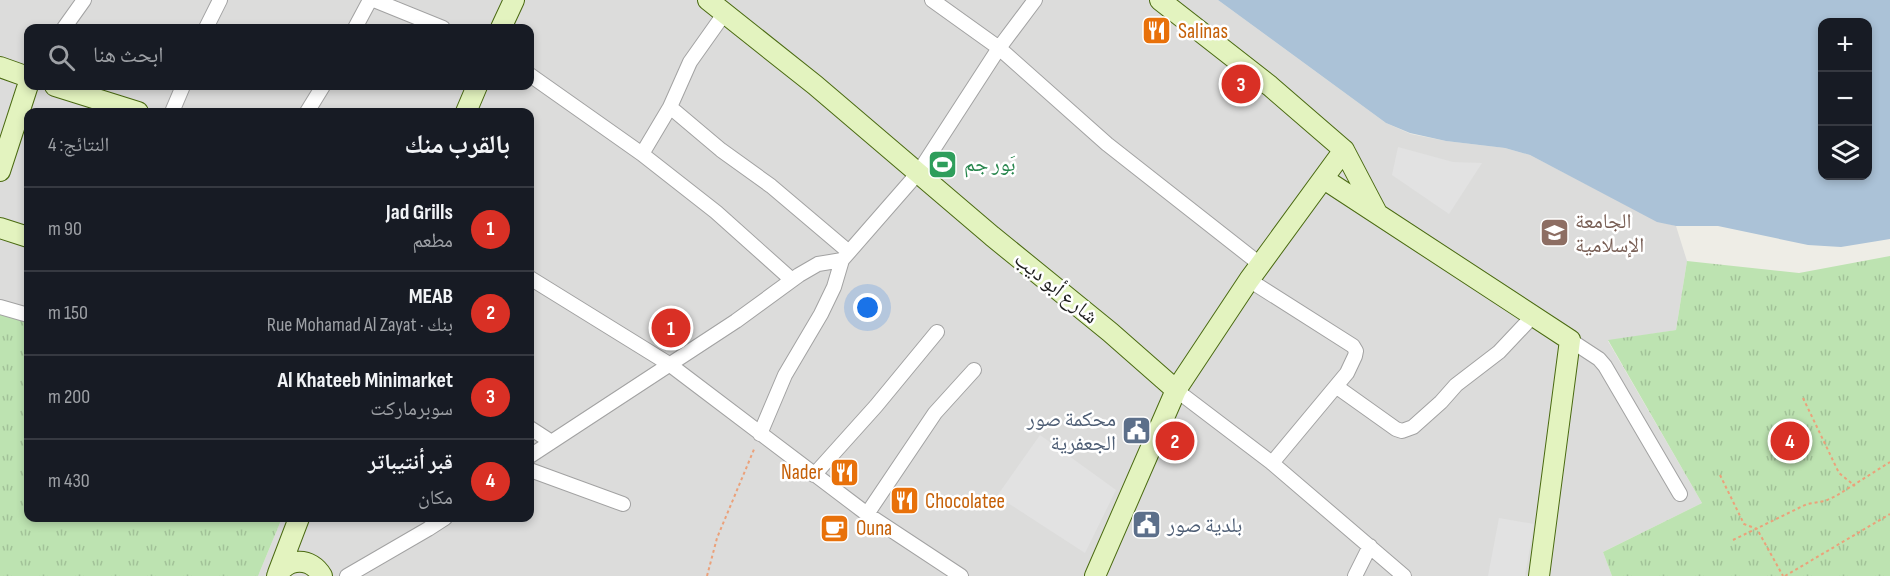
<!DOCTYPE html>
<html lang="ar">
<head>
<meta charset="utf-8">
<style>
	body { margin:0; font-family:"Sofia Sans Condensed","Noto Naskh Arabic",sans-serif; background:#242831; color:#f1f3f6; direction:rtl }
	.controls { position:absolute; right:18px; top:18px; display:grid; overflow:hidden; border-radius:12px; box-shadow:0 3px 9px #0003 }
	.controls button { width:54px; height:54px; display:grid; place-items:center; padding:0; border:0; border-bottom:2px solid #363941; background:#171b24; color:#f1f3f6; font:30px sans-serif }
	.you { position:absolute; left:868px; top:308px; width:21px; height:21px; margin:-15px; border:4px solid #fff; border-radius:50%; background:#1a73e8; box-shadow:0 0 0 9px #1a73e833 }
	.badge { display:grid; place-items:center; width:39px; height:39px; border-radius:50%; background:#d93025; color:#fff; font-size:20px; font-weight:700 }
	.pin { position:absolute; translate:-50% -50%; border:3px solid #fff; box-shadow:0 2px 6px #0006 }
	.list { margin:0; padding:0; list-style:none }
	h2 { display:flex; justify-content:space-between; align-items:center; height:78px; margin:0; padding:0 24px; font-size:26px }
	h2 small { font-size:20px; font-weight:400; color:#9ea1a6 }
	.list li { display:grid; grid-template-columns:39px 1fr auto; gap:18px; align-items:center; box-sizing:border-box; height:84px; padding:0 24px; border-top:2px solid #363941 }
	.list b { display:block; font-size:22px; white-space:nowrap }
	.list p { margin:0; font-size:20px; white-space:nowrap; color:#9ea1a6 }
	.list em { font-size:20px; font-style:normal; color:#9ea1a6 }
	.icon { flex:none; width:33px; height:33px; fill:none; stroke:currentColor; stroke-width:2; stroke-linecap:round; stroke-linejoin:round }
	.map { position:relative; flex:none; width:1890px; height:576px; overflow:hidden; direction:ltr }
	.search { position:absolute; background:#171b24; box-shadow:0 3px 9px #0003; left:24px; top:24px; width:510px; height:66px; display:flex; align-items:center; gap:15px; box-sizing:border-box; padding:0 21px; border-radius:12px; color:#9ea1a6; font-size:22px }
	.panel { position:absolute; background:#171b24; box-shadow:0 3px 9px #0003; left:24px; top:108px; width:510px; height:414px; border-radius:12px; direction:rtl }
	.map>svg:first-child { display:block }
	.residential { fill:#dcdcdb; fill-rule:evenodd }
	.grass { fill:url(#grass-tufts) }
	.parking { fill:#e2e2e2 }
	.water { fill:#abc2d7; fill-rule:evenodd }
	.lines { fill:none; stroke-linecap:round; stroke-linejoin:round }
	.street-casing { stroke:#a2a2a2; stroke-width:16 }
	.secondary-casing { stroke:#4a6a11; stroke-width:22 }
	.path { stroke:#eba17a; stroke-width:2; stroke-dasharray:3 3; stroke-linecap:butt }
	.street { stroke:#fff; stroke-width:14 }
	.secondary { stroke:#e3f3bf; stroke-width:20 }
	.labels { text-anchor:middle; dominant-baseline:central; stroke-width:5; stroke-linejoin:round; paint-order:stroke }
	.food-label { font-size:21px; fill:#c56008; stroke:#fff; text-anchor:start }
	.leisure-label { font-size:21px; fill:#27864d; stroke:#fff; text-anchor:start }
	.education-label { font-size:21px; fill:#785e54; stroke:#fff; text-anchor:start }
	.street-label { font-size:21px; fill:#1e1e1e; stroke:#fff }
	.service-label { font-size:21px; fill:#4e5e75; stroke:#fff; text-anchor:end }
</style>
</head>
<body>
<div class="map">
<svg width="1890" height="576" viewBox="0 0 1890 576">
	<defs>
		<pattern id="grass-tufts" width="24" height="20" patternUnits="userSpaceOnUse" patternTransform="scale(1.5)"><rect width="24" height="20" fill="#bde3b1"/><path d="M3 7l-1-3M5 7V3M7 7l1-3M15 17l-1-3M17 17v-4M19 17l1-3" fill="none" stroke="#a2c298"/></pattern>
	</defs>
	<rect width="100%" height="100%" fill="#eeede6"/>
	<path class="residential" d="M 0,0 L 1218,0 L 1386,123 L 1411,134 L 1446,141 L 1505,148 L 1530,155 L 1657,221 L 1676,226 L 1687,261 L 1676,330 L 1608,341 L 1702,503 L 1603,552 L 1612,576 L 258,576 L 282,518 L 530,518 L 530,112 L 28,112 L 28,318 L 0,310 ZM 28,28 L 530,28 L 530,86 L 28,86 Z"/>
	<path class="grass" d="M 1890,256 L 1890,576 L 1612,576 L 1603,552 L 1702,503 L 1608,340 L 1676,330 L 1687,261 L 1799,273 Z
		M 0,310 L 28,318 L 28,518 L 282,518 L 258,576 L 0,576 Z"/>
	<path class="parking" d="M 1398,147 L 1453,162 L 1482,163 L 1449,214 L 1392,175 Z
		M 1040,435 L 1116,490 L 1085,553 L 997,496 Z
		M 1499,518 L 1534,524 L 1525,576 L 1488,576 Z"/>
	<path class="water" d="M 1218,0 L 1890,0 L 1890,239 L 1841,247 L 1808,245 L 1718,226 L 1676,226 L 1657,222 L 1530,155 L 1505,148 L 1446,141 L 1410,133 L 1386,123 ZM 1822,22 L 1868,22 L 1868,176 L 1822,176 Z"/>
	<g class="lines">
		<defs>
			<path id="street" d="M 374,0 L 443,28
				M 932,0 L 999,48 L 1107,144 L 1261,265
				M 64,28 L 84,0
				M 206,28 L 220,0
				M 355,28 L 370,0
				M 530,75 L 642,154 L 716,212 L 792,280
				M 670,107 L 721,150 L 771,186 L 849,252
				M 172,112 L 183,86
				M 307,112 L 323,86
				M 642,154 L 670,107 L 690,62 L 724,14
				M 530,278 L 669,364 L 867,514 L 961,576
				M 1249,280 L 1353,346 L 1356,351 L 1355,356 L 1347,373 L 1272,463
				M 0,307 L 28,315
				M 1570,340 L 1599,359 L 1605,366 L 1680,494
				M 1337,387 L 1396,429 L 1402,431 L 1413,427 L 1441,402 L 1456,385 L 1499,352 L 1533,316
				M 1176,390 L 1272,463 L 1404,576
				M 530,428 L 550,441
				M 760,434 L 785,375 L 821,314 L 834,287 L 842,260
				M 530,456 L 736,321 L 799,275 L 818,264 L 842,260 L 918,173 L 999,48 L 1035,0
				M 530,470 L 623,504
				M 814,475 L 876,406 L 937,332
				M 867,514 L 935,413 L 974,370
				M 347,576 L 428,529 L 445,518
				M 1355,576 L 1370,546"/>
			<path id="secondary" d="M 708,0 L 815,85 L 992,236 L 1110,332 L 1176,390
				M 1160,0 L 1270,86 L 1344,150 L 1377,213
				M 501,28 L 514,0
				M 0,67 L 28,77
				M 55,86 L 138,112
				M 466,112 L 477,86
				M 0,171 L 28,85
				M 1324,179 L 1570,340 L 1539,576
				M 0,228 L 28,237
				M 278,573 L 299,518
				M 277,576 C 288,557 311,557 322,576
				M 1095,576 L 1176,390 L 1249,280 L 1344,150"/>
		</defs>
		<use href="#street" class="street-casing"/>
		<use href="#secondary" class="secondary-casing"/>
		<path class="path" d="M 1803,398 L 1839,473 L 1855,486
			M 1720,475 L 1744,524 L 1757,529 L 1783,576
			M 1733,540 L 1807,504 L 1825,501 L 1836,496 L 1890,462
			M 707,576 L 717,538 L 755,447
			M 1785,576 L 1890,514"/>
		<use href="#street" class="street"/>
		<use href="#secondary" class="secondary"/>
	</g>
	<defs>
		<symbol id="restaurant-square" viewBox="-11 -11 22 22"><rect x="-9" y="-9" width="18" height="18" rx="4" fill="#e8710a" stroke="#fff"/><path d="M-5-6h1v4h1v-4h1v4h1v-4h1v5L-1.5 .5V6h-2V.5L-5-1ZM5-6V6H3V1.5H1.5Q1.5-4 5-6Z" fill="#fff"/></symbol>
		<symbol id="stadium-square" viewBox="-11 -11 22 22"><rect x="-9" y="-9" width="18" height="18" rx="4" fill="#2e9e5b" stroke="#fff"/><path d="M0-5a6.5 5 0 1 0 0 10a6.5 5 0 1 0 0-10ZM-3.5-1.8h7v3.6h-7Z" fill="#fff"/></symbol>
		<symbol id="university-square" viewBox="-11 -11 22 22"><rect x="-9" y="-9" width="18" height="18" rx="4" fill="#8d6e63" stroke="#fff"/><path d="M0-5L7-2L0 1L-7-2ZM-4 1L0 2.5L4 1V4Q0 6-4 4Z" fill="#fff"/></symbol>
		<symbol id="civic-square" viewBox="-11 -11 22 22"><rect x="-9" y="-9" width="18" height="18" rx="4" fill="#5c6f8a" stroke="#fff"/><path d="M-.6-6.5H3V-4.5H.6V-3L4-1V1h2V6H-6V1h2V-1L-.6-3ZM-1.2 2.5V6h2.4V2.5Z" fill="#fff"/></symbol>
		<symbol id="cafe-square" viewBox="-11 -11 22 22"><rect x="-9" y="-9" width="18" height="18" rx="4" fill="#e8710a" stroke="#fff"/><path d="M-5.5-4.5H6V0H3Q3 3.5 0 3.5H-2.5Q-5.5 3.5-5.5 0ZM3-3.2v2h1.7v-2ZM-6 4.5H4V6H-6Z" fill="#fff"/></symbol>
	</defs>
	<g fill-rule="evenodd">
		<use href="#restaurant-square" x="1140" y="14" width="33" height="33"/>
		<use href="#stadium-square" x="926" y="148" width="33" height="33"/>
		<use href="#university-square" x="1538" y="216" width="33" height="33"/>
		<use href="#civic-square" x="1120" y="414" width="33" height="33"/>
		<use href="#restaurant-square" x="828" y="456" width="33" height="33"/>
		<use href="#restaurant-square" x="888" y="484" width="33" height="33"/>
		<use href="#civic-square" x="1130" y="508" width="33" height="33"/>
		<use href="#cafe-square" x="818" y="512" width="33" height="33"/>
	</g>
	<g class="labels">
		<g class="food-label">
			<text x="1178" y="31">Salinas</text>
			<text x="823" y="472" text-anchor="end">Nader</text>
			<text x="925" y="501">Chocolatee</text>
			<text x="856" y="528">Ouna</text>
		</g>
		<g class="leisure-label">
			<text x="964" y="164">بَور جم</text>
		</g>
		<g class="education-label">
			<text x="1575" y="221">الجامعة<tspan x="1575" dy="24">الإسلامية</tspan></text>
		</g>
		<g class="street-label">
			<text transform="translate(1056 288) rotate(39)">شارع أبو ديب</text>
		</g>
		<g class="service-label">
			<text x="1116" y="419">محكمة صور<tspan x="1116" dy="24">الجعفرية</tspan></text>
			<text x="1167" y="525" text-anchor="start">بلدية صور</text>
		</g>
	</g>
</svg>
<div class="controls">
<button>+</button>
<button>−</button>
<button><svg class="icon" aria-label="layers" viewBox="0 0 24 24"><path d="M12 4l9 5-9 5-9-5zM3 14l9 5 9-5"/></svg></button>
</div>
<div class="you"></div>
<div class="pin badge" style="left:671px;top:328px">1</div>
<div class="pin badge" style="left:1175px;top:441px">2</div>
<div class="pin badge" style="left:1241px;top:84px">3</div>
<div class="pin badge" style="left:1790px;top:441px">4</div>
<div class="search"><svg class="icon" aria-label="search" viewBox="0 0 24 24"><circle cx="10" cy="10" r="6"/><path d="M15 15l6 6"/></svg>ابحث هنا</div>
<section class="panel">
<h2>بالقرب منك<small>النتائج: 4</small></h2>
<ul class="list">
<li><span class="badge">1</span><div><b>Jad Grills</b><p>مطعم</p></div><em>90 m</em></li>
<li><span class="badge">2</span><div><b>MEAB</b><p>بنك · Rue Mohamad Al Zayat</p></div><em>150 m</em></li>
<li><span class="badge">3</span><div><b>Al Khateeb Minimarket</b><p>سوبرماركت</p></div><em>200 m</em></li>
<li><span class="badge">4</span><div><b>قبر أنتيباتر</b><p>مكان</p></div><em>430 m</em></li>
</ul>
</section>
</div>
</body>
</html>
